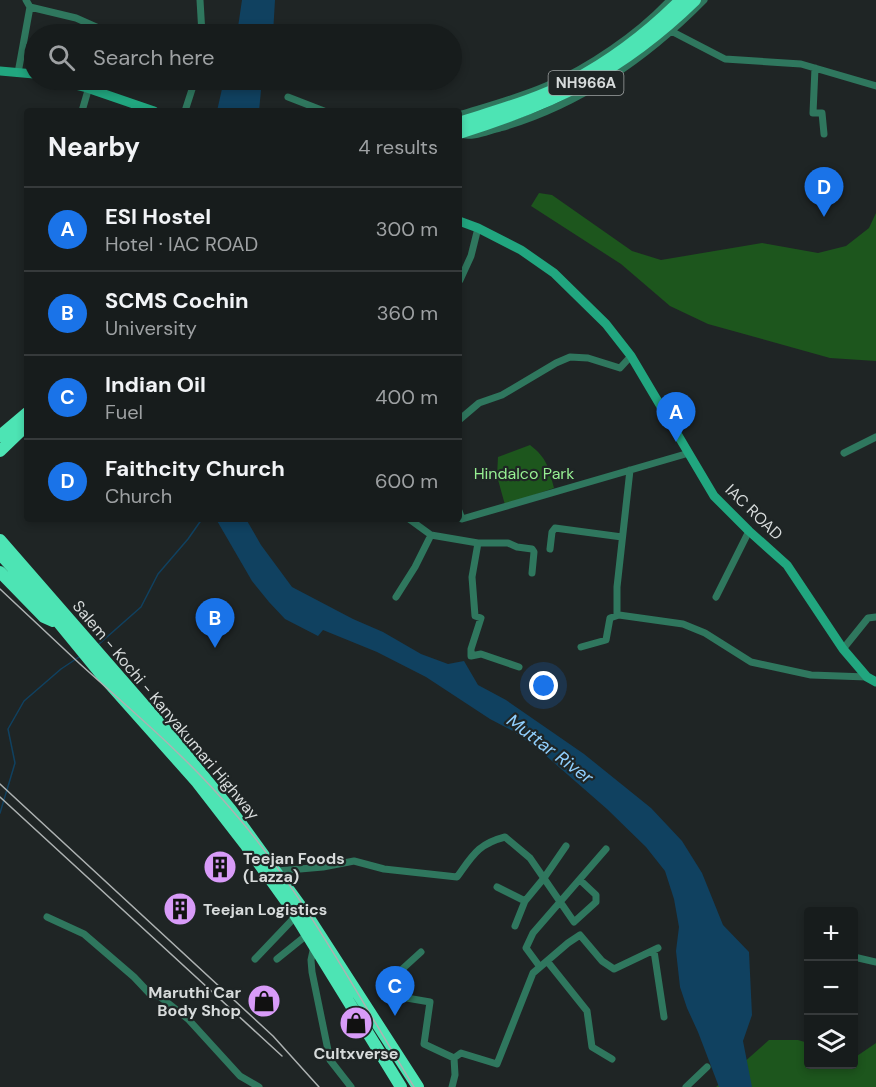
<!DOCTYPE html>
<html lang="en">
<head>
<meta charset="utf-8">
<style>
	body { margin:0; font-family:"DM Sans",sans-serif; background:#202525; color:#f1f3f6 }
	.controls { position:absolute; right:18px; bottom:18px; display:grid; overflow:hidden; border-radius:6px; box-shadow:0 3px 9px #0003 }
	.controls button { width:54px; height:54px; display:grid; place-items:center; padding:0; border:0; border-bottom:2px solid #363a3b; background:#171c1c; color:#f1f3f6; font:30px sans-serif }
	.you { position:absolute; left:544px; top:686px; width:21px; height:21px; margin:-15px; border:4px solid #fff; border-radius:50%; background:#1a73e8; box-shadow:0 0 0 9px #1a73e833 }
	.badge { display:grid; place-items:center; width:39px; height:39px; border-radius:50%; background:#1a73e8; color:#fff; font-size:20px; font-weight:700 }
	.pin { position:absolute; translate:-50% -50px; filter:drop-shadow(0 2px 3px #0008) }
	.pin::after { content:''; position:absolute; top:32px; width:21px; height:18px; background:inherit; clip-path:polygon(0 0,100% 0,50% 100%) }
	.list { margin:0; padding:0; list-style:none }
	h2 { display:flex; justify-content:space-between; align-items:center; height:78px; margin:0; padding:0 24px; font-size:26px }
	h2 small { font-size:20px; font-weight:400; color:#9ea1a3 }
	.list li { display:grid; grid-template-columns:39px 1fr auto; gap:18px; align-items:center; box-sizing:border-box; height:84px; padding:0 24px; border-top:2px solid #363a3b }
	.list b { display:block; font-size:22px; white-space:nowrap }
	.list p { margin:0; font-size:20px; white-space:nowrap; color:#9ea1a3 }
	.list em { font-size:20px; font-style:normal; color:#9ea1a3 }
	.icon { flex:none; width:33px; height:33px; fill:none; stroke:currentColor; stroke-width:2; stroke-linecap:round; stroke-linejoin:round }
	.map { position:relative; flex:none; width:876px; height:1087px; overflow:hidden }
	.search { position:absolute; background:#171c1c; box-shadow:0 3px 9px #0003; left:24px; top:24px; width:438px; height:66px; display:flex; align-items:center; gap:15px; box-sizing:border-box; padding:0 21px; border-radius:33px; color:#9ea1a3; font-size:22px }
	.panel { position:absolute; background:#171c1c; box-shadow:0 3px 9px #0003; left:24px; top:108px; width:438px; height:414px; border-radius:6px }
	.map>svg:first-child { display:block }
	.green { fill:#1d561d }
	.water { fill:#104160 }
	.lines { fill:none; stroke-linecap:round; stroke-linejoin:round }
	.stream { stroke:#104160; stroke-width:1.5 }
	.street { stroke:#2f775e; stroke-width:7 }
	.secondary { stroke:#21a67f; stroke-width:9 }
	.highway { stroke:#4de4b4; stroke-width:12 }
	.rail { stroke:#adb2b2; stroke-width:1.5 }
	.labels { text-anchor:middle; dominant-baseline:central; stroke-width:4.5; stroke-linejoin:round; paint-order:stroke }
	.shield { fill:#1f2525; stroke:#a0a4a4; stroke-width:1.5 }
	.shield-label { font-size:15px; font-weight:bold; fill:#d7dbdb }
	.park-label { font-size:16px; fill:#97f093; stroke:#1f2525 }
	.street-label { font-size:16px; fill:#d7dbdb; stroke:#1f2525 }
	.poi-label { font-size:16px; font-weight:bold; fill:#d7dbdb; stroke:#1f2525; text-anchor:start }
	.water-label { font-size:18px; font-style:italic; fill:#90cffd; stroke:#1f2525 }
</style>
</head>
<body>
<div class="map">
<svg width="876" height="1087" viewBox="0 0 876 1087">
	<rect width="100%" height="100%" fill="#1f2525"/>
	<path class="green" d="M 539,193 L 552,195 L 632,251 L 661,260 L 762,243 L 818,253 L 846,246 L 869,228 L 876,213 L 876,361 L 830,358 L 708,324 L 670,306 L 621,264 L 531,206 Z
		M 530,445 C 547,458 549,468 554,488 L 505,505 L 497,476 L 498,457 Z
		M 769,1040 L 798,1040 L 808,1043 L 808,1064 L 854,1064 L 854,1058 L 876,1043 L 876,1087 L 716,1087 Z"/>
	<path class="water" d="M 242,0 L 275,0 L 273,34 L 237,34 Z
		M 224,80 L 262,80 L 259,111 L 217,111 Z
		M 216,519 L 246,519 L 261,545 L 292,587 L 353,619 L 383,632 L 421,654 L 448,664 L 464,661 L 478,685 L 506,700 L 584,754 L 651,808 L 682,841 L 702,873 L 723,925 L 749,952 L 752,1015 L 743,1041 L 752,1087 L 719,1087 L 698,1032 L 687,1008 L 680,987 L 676,951 L 679,927 L 674,899 L 665,871 L 646,847 L 607,809 L 544,754 L 513,731 L 490,719 L 426,677 L 377,652 L 323,630 L 318,636 L 285,619 L 269,602 L 252,581 Z"/>
	<g class="lines">
		<path class="stream" d="M 99,644 L 141,607 L 158,574 L 188,539 L 202,519
			M 0,813 L 15,763 L 8,729 L 24,701 L 61,669 L 79,657"/>
		<path class="street" d="M 200,0 L 202,34
			M 30,7 L 76,18 L 112,34
			M 671,31 L 725,59 L 801,64 L 876,86
			M 815,68 L 813,113 L 822,113 L 824,134
			M 18,73 L 30,7 L 26,0
			M 288,97 L 324,111
			M 82,111 L 91,80
			M 185,111 L 195,80
			M 459,115 C 488,106 518,98 546,86 C 589,68 638,34 670,0
			M 460,134 C 473,138 487,131 500,128 C 580,105 647,58 704,0
			M 460,280 L 471,256 L 478,228
			M 459,420 L 479,403 L 502,395 L 556,363 L 570,357 L 588,358 L 620,368 L 631,356
			M 844,453 L 876,437
			M 459,511 L 462,519 L 689,453
			M 409,519 L 431,535 L 478,543 L 508,543 L 517,547 L 532,549 L 534,552 L 532,573
			M 478,543 L 472,577 L 475,616 L 481,618 L 471,649 L 471,656 L 481,654 L 519,667
			M 550,549 L 552,532 L 555,528 L 622,537
			M 396,597 L 415,567 L 431,535
			M 716,597 L 749,531
			M 617,615 L 617,587 L 630,470
			M 581,647 L 606,640 L 610,618 L 619,615 L 683,624 L 705,633 L 751,662 L 811,675 L 867,677
			M 843,649 L 868,618 L 876,617
			M 277,871 L 323,867 L 354,861 L 384,869 L 457,877 C 473,855 478,844 505,837 L 530,858 L 574,922 L 596,902 L 596,895 L 580,880
			M 497,887 L 525,901
			M 47,917 L 84,934 L 134,977 L 150,994 L 159,996 L 188,1019 L 240,1076 L 259,1087
			M 515,926 L 525,901 L 544,878 L 566,846
			M 314,946 L 311,960 L 312,972 L 330,1060 L 351,1087
			M 654,951 L 664,1017
			M 421,952 L 399,972 L 395,996 L 430,1002 L 424,1044 L 454,1058
			M 854,957 L 876,962
			M 255,959 L 296,916
			M 277,959 L 308,934
			M 547,961 L 587,1011 L 592,1047 L 612,1059
			M 540,967 L 526,948 L 533,933 L 606,849
			M 452,1087 L 455,1075 L 454,1058 L 461,1053 L 497,1064 L 533,973 L 568,943 L 580,935 L 602,961 L 614,969 L 658,948
			M 686,1087 L 707,1067"/>
		<path class="secondary" d="M 0,71 L 34,74
			M 55,80 L 87,88 L 154,111
			M 459,221 L 478,228 L 521,250 L 554,273 L 606,324 L 631,356 L 714,496 L 749,531 L 787,565 L 843,649 L 867,677 L 876,682"/>
		<path class="highway" d="M 459,123 C 496,111 536,100 571,82 C 611,61 649,32 681,0
			M 459,133 C 555,103 622,71 695,0
			M 0,436 L 27,413
			M 0,451 L 27,425
			M 0,540 L 169,734 L 231,810 L 307,915 L 418,1087
			M 0,554 L 23,579 L 100,673 L 197,782 L 245,844 L 291,908 L 401,1087
			M 0,572 L 44,617 L 53,621"/>
		<path class="rail" d="M 0,589 C 27,614 53,639 80,664 C 132,711 186,756 231,809 C 304,893 356,993 414,1087
			M 0,784 L 273,1036 L 319,1087
			M 0,797 L 282,1056"/>
	</g>
	<defs>
		<symbol id="building-disc" viewBox="-11 -11 22 22"><circle r="9.5" fill="#d89bf8" stroke="#1f2525"/><path d="M-4-6H4V6H1V3H-1V6H-4ZM-2.5-4.3h1.7v1.8h-1.7ZM.8-4.3h1.7v1.8H.8ZM-2.5-1h1.7V.8h-1.7ZM.8-1h1.7V.8H.8Z" fill="#111"/></symbol>
		<symbol id="shop-disc" viewBox="-11 -11 22 22"><circle r="9.5" fill="#d89bf8" stroke="#1f2525"/><path d="M-5-2.5h2.3a2.7 3.5 0 0 1 5.4 0H5L5.5 6h-11ZM-1.5-2.5h3a1.5 2.3 0 0 0-3 0Z" fill="#111"/></symbol>
	</defs>
	<g fill-rule="evenodd">
		<use href="#building-disc" x="201" y="848" width="38" height="38"/>
		<use href="#building-disc" x="161" y="890" width="38" height="38"/>
		<use href="#shop-disc" x="245" y="982" width="38" height="38"/>
		<use href="#shop-disc" x="337" y="1004" width="38" height="38"/>
	</g>
	<g class="labels">
		<rect class="shield" x="548.5" y="71" width="75" height="24" rx="4.5"/>
		<g class="shield-label">
			<text x="586" y="83">NH966A</text>
		</g>
		<g class="park-label">
			<text x="524" y="473">Hindalco Park</text>
		</g>
		<g class="street-label">
			<text transform="translate(754 512) rotate(44)">IAC ROAD</text>
			<text transform="translate(166 710) rotate(50)">Salem - Kochi - Kanyakumari Highway</text>
		</g>
		<g class="poi-label">
			<text x="243" y="858">Teejan Foods<tspan x="243" dy="18">(Lazza)</tspan></text>
			<text x="203" y="909">Teejan Logistics</text>
			<text x="241" y="992" text-anchor="end">Maruthi Car<tspan x="241" dy="18">Body Shop</tspan></text>
			<text x="356" y="1053" text-anchor="middle">Cultxverse</text>
		</g>
		<g class="water-label">
			<text transform="translate(550 749) rotate(37)">Muttar River</text>
		</g>
	</g>
</svg>
<div class="controls">
<button>+</button>
<button>−</button>
<button><svg class="icon" aria-label="layers" viewBox="0 0 24 24"><path d="M12 4l9 5-9 5-9-5zM3 14l9 5 9-5"/></svg></button>
</div>
<div class="you"></div>
<div class="pin badge" style="left:676px;top:442px">A</div>
<div class="pin badge" style="left:215px;top:648px">B</div>
<div class="pin badge" style="left:395px;top:1016px">C</div>
<div class="pin badge" style="left:824px;top:217px">D</div>
<div class="search"><svg class="icon" aria-label="search" viewBox="0 0 24 24"><circle cx="10" cy="10" r="6"/><path d="M15 15l6 6"/></svg>Search here</div>
<section class="panel">
<h2>Nearby<small>4 results</small></h2>
<ul class="list">
<li><span class="badge">A</span><div><b>ESI Hostel</b><p>Hotel · IAC ROAD</p></div><em>300 m</em></li>
<li><span class="badge">B</span><div><b>SCMS Cochin</b><p>University</p></div><em>360 m</em></li>
<li><span class="badge">C</span><div><b>Indian Oil</b><p>Fuel</p></div><em>400 m</em></li>
<li><span class="badge">D</span><div><b>Faithcity Church</b><p>Church</p></div><em>600 m</em></li>
</ul>
</section>
</div>
</body>
</html>
